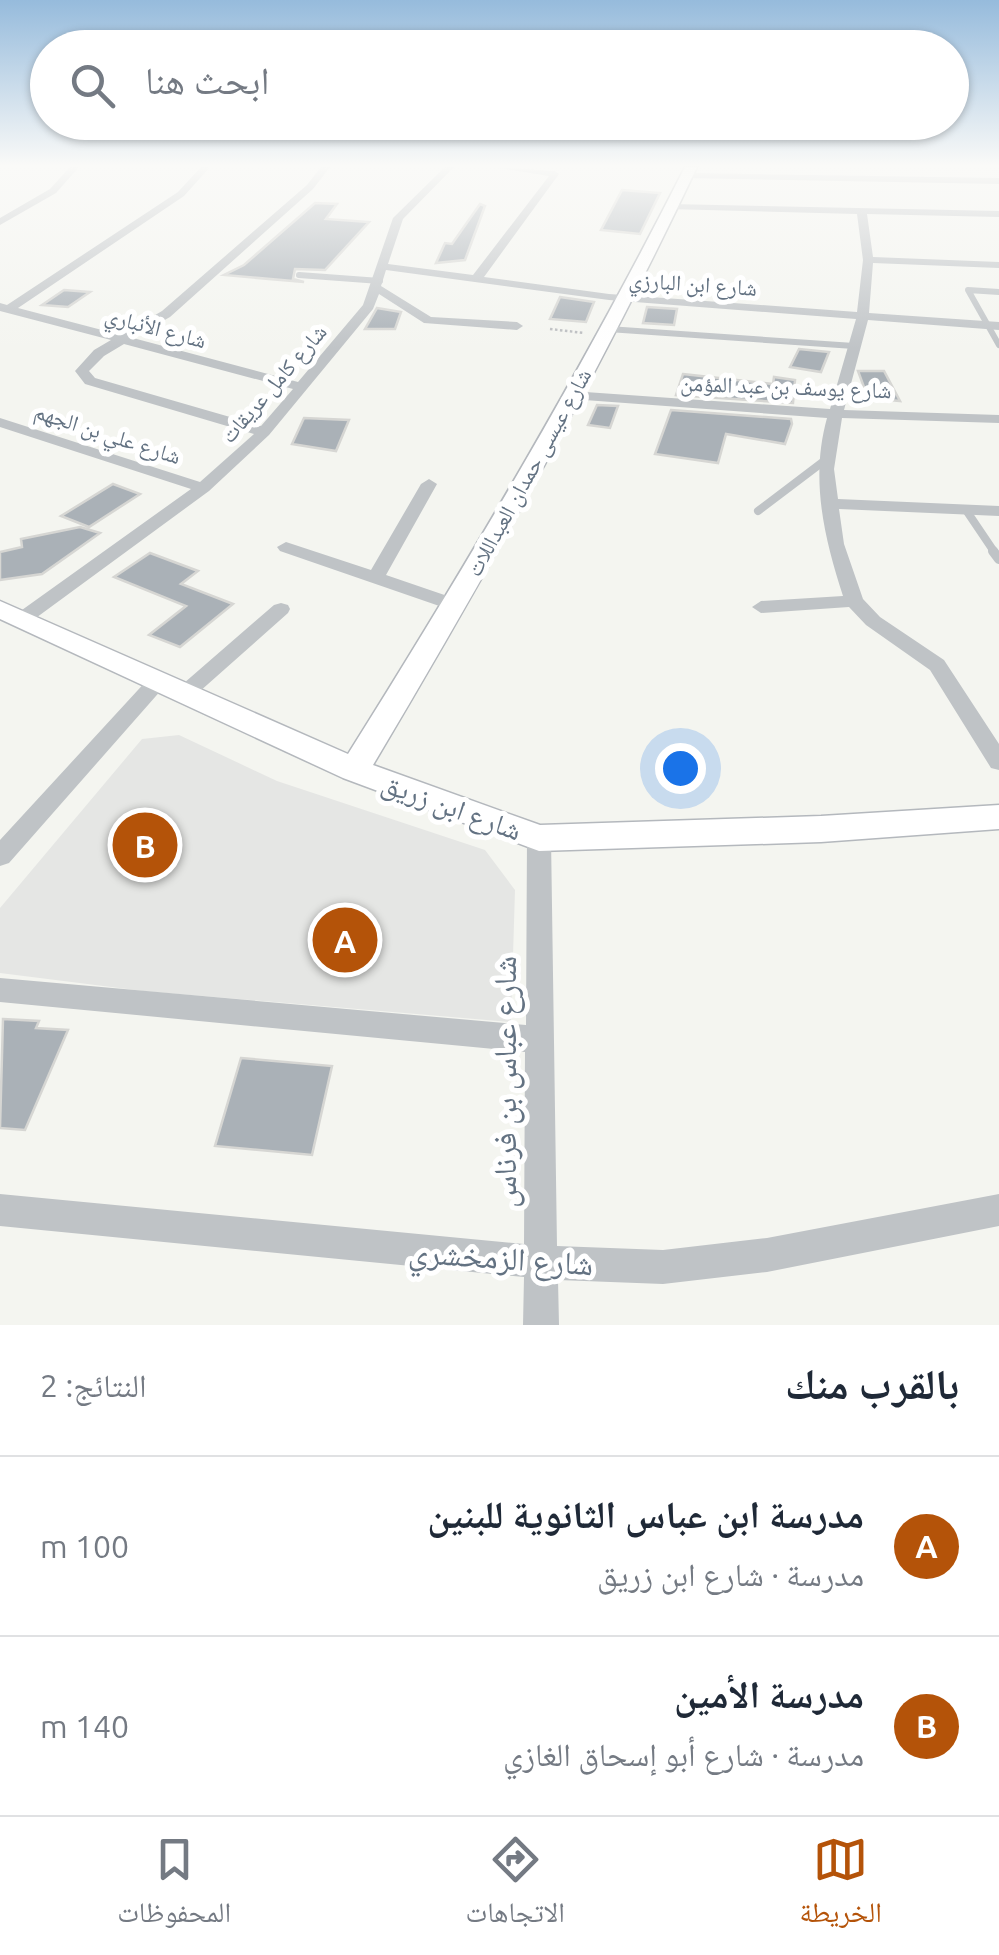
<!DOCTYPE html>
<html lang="ar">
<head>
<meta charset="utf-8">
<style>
	body { margin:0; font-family:Ubuntu,"Noto Naskh Arabic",sans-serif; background:#f6f6f7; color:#1f2937; direction:rtl }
	.you { position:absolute; left:680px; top:768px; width:35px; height:35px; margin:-25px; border:8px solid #fff; border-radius:50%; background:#1a73e8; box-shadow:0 0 0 15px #1a73e833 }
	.badge { display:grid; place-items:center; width:65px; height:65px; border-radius:50%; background:#b45309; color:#fff; font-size:32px; font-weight:700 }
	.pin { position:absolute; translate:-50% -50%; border:5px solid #fff; box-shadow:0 2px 10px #0006 }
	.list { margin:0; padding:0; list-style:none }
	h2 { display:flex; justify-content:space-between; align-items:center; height:130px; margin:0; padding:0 40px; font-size:42px }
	h2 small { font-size:32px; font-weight:400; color:#747a83 }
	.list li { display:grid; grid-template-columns:65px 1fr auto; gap:30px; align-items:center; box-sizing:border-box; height:180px; padding:0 40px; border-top:2px solid #e0e1e3 }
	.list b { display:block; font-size:38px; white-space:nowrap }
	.list p { margin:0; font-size:32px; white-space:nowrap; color:#747a83 }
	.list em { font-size:32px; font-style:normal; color:#747a83 }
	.icon { flex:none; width:55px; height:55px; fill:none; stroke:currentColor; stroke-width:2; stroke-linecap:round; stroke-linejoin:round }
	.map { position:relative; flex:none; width:999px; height:1325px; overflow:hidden; direction:ltr }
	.search { position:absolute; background:#fff; box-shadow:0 2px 8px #0004; left:30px; right:30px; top:30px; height:110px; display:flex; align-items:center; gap:25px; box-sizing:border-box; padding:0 35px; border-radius:55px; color:#747a83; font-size:38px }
	.sheet { height:490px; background:#fff }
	nav { display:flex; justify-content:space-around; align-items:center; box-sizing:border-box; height:140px; border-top:2px solid #e0e1e3; background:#fff; font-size:28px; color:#747a83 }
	nav a { display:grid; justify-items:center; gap:5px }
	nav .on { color:#b45309 }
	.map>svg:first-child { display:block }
	.built { fill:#e5e6e4 }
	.building { fill:#aab1b7; stroke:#d6d6d3; stroke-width:2.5 }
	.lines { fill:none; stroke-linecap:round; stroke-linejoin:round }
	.secondary-casing { stroke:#b4b8bd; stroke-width:3 }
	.path { stroke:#b9bbbe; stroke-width:2.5; stroke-dasharray:2.5 2.5; stroke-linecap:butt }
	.lane-far2 { stroke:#bfc3c6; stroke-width:6 }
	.lane-far1 { stroke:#bfc3c6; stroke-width:8 }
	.lane { stroke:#bfc3c6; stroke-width:10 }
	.street { fill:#bfc3c6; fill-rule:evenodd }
	.secondary { fill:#fff; fill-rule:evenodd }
	.labels { text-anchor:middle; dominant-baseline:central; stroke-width:10; stroke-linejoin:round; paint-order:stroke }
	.far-street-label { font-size:22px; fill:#637282; stroke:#fff }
	.street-label { font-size:28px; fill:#637282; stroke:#fff }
	.near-street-label { font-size:32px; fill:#637282; stroke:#fff }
</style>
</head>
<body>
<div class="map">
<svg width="999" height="1325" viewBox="0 0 999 1325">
	<rect width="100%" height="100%" fill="#f4f5f0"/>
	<path class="built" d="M 179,735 L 277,781 L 485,850 L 515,890 L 511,1022 L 143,991 L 0,973 L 0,908 L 142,739 Z"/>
	<path class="building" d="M 622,190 L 660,193 L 640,234 L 601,230 Z
		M 315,203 L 337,204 L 326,219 L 369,222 L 325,270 L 295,269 L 293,279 L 304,282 L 224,275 L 244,265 Z
		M 480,204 L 485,206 L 465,260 L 436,263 L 445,243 L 452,244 Z
		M 64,290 L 90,292 L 68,307 L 42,305 Z
		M 560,297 L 594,302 L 586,322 L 550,319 Z
		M 647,307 L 677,309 L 674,325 L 643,323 Z
		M 377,308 L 401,312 L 395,329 L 365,329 Z
		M 799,349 L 829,352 L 821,372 L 790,367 Z
		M 858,371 L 884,371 L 900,401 L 868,398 Z
		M 683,374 L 773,384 L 774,377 L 795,380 L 793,403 L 676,395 Z
		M 597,405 L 618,406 L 610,428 L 588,425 Z
		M 671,410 L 791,419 L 792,424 L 785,444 L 726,434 L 718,463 L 655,454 Z
		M 304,418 L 349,420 L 336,451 L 292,444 Z
		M 113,484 L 140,494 L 89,527 L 61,516 Z
		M 80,527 L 100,533 L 42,574 L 0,580 L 0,552 L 22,547 L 21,539 Z
		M 150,553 L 198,571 L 181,584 L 233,604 L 180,647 L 149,635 L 186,606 L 114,577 Z
		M 3,1019 L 39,1021 L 36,1028 L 68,1030 L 25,1130 L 0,1128 Z
		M 241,1058 L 332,1066 L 312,1155 L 215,1146 Z"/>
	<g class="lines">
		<defs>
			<path id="secondary" d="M 685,167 L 697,167 C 600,372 489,570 373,765 L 540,825 L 821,816 L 999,805 L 999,829 L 821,842 L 539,851 L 343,778 L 0,619 L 0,601 L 348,754 C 468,563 583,369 685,167 Z"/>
		</defs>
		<use href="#secondary" class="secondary-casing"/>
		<path class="path" d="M 550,329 L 584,333"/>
		<path class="lane-far2" d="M 299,275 L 380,281
			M 999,292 L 968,290 L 999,345
			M 608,329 L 854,346"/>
		<path class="lane-far1" d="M 966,510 L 995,553
			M 758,511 L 828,458"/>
		<path class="lane" d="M 993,551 L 999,559"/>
		<path class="street" d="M 70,167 L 79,167 L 56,193 L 0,225 L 0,218 L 50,189 Z
			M 201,167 L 210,167 L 184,196 L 18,308 L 121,335 L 162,311 L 307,185 L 321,167 L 330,167 L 313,189 L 170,317 L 133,338 L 298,382 L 363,305 L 393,218 L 445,167 L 454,167 L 403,219 L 388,264 L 473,275 L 549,176 L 492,167 L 555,171 L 559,174 L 484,277 L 609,294 L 857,312 L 863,260 L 857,214 L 668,209 L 671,204 L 999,211 L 999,217 L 867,214 L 873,257 L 999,262 L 999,268 L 873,263 L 869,313 L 999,322 L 999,330 L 868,320 L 844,410 L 999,415 L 999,423 L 842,418 L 834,469 L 838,499 L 999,506 L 999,516 L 839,509 L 844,544 L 863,599 L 880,617 L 944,660 L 999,744 L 999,770 L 991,768 L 930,670 L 866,625 L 849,607 L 761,613 L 752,607 L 761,601 L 843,596 C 824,537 810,479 827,418 L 571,399 L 564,395 L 571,391 L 830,409 L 856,319 L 609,300 L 386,270 L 381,286 L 431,317 L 517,322 L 523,326 L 517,330 L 424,323 L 379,294 L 373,309 L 269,435 L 209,491 L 29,623 L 15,623 L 12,619 L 15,615 L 191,489 L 0,427 L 0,418 L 200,482 L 254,434 L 85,384 L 75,371 L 94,350 L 111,340 L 0,311 L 0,303 L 7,305 L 178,192 ZM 124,344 L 293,389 L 261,426 L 95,378 L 89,371 L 104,356 Z
			M 687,173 L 999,178 L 999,184 L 684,178 Z
			M 429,479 L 437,484 L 386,575 L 462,601 L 464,605 L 462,609 L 448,609 L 280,551 L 277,547 L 286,542 L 371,570 L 421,484 Z
			M 281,603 L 288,605 L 290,609 L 288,613 L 190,700 L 176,700 L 173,695 L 176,690 L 274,605 Z
			M 156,676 L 163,678 L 166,683 L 163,688 L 9,863 L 0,866 L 0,840 L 149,678 Z
			M 539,829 L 547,831 L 551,838 L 557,1246 L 663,1250 L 767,1238 L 999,1194 L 999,1226 L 767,1272 L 663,1284 L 558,1280 L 559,1325 L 523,1325 L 524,1277 L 0,1226 L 0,1194 L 524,1244 L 525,1052 L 0,1002 L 0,978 L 526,1025 L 527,838 L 531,831 Z"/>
		<use href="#secondary" class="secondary"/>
	</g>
	<linearGradient id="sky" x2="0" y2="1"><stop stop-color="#96bbdc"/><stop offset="0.47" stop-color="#fafaf8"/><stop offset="1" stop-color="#fafaf8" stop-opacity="0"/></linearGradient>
	<rect width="999" height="352" fill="url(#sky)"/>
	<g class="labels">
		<g class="far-street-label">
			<text transform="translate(693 283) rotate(4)">شارع ابن البارزي</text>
			<text transform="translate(156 327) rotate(15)">شارع الأنباري</text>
			<text transform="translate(273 383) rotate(-49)">شارع كامل عريقات</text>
			<text transform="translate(786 386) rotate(2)">شارع يوسف بن عبد المؤمن</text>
			<text transform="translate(108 433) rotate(18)">شارع علي بن الجهم</text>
			<text transform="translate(528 472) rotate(-61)">شارع عيسى حمدان العبداللات</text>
		</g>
		<g class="street-label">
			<text transform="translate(452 806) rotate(20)">شارع ابن زريق</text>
		</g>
		<g class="near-street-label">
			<text transform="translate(504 1082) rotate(-90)">شارع عباس بن فرناس</text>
			<text transform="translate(501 1257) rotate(4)">شارع الزمخشري</text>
		</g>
	</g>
</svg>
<div class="you"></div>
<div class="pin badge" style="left:345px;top:940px">A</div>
<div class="pin badge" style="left:145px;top:845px">B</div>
<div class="search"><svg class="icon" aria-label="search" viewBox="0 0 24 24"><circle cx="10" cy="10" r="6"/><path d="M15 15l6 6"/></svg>ابحث هنا</div>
</div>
<section class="sheet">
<h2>بالقرب منك<small>النتائج: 2</small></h2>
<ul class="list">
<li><span class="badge">A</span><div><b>مدرسة ابن عباس الثانوية للبنين</b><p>مدرسة · شارع ابن زريق</p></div><em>100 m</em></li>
<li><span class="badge">B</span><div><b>مدرسة الأمين</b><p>مدرسة · شارع أبو إسحاق الغازي</p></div><em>140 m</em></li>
</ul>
</section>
<nav>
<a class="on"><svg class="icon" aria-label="map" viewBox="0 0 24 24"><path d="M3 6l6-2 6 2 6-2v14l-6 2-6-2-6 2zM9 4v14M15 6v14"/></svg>الخريطة</a>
<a><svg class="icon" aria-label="directions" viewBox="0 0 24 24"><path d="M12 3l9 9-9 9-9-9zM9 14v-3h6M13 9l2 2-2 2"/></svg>الاتجاهات</a>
<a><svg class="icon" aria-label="saved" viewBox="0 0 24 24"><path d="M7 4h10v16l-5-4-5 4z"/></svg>المحفوظات</a>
</nav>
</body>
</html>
